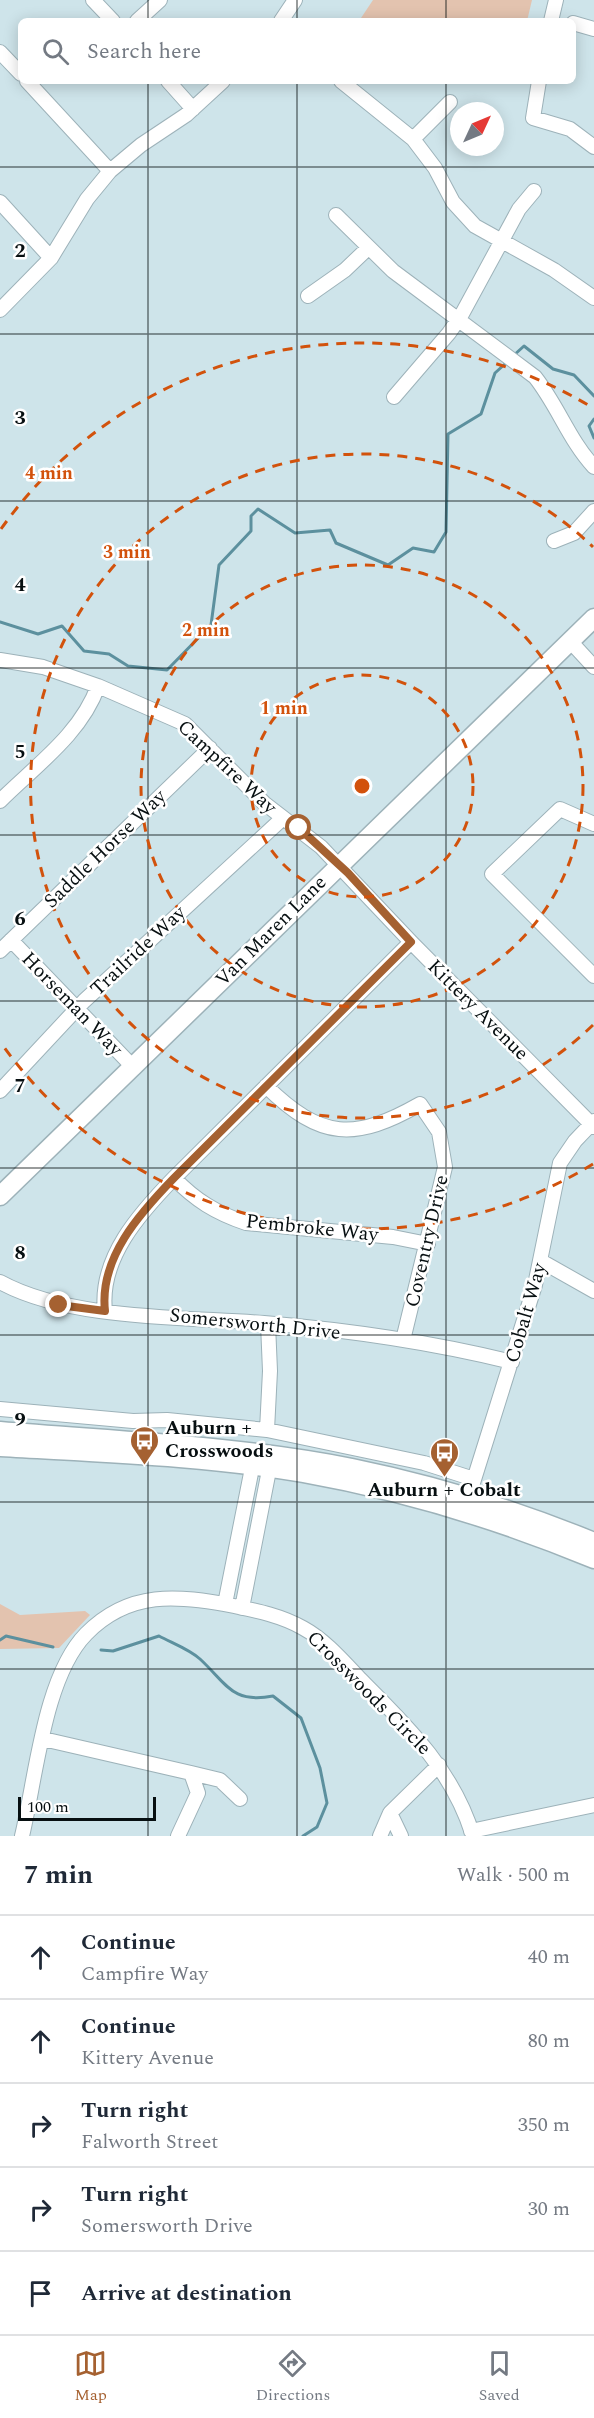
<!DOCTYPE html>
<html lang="en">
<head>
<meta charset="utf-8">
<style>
	body { margin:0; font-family:Spectral,serif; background:#f2f2f3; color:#1f2937 }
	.compass { position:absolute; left:450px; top:102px; width:54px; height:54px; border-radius:50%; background:#fff; box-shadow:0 3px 15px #0003; rotate:46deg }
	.scale { position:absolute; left:18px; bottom:15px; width:138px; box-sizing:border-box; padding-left:6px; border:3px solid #070f11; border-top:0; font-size:16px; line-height:21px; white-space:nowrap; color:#070f11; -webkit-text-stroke:4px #fff; paint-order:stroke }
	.stop { position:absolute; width:18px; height:18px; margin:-14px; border:4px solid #a56131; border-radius:50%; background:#fff }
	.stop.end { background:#a56131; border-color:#fff; box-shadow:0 2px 6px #0008 }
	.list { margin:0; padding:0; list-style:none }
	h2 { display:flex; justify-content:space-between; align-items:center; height:78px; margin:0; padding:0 24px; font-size:26px }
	h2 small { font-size:20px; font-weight:400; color:#747a83 }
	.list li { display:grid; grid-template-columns:39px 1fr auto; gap:18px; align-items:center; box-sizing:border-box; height:84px; padding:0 24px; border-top:2px solid #e0e1e3 }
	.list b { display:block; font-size:22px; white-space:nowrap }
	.list p { margin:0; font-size:20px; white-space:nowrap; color:#747a83 }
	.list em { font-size:20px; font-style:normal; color:#747a83 }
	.icon { flex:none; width:33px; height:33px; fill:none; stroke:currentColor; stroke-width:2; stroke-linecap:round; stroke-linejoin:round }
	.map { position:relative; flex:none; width:594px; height:1836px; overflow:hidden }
	.search { position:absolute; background:#fff; box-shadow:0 3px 15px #0003; left:18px; right:18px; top:18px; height:66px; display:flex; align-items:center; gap:15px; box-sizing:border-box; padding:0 21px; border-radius:9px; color:#747a83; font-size:22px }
	.sheet { height:498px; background:#fff }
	nav { display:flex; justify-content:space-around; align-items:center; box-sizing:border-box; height:84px; border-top:2px solid #e0e1e3; background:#fff; font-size:16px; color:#747a83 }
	nav a { display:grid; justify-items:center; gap:3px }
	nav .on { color:#a56131 }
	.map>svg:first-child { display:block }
	.green { fill:#e3c3af }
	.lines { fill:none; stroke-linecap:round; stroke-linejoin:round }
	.stream { stroke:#5c909e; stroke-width:3 }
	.minor-casing { stroke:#9db2b9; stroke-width:16 }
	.major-casing { stroke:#9db2b9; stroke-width:21 }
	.minor { stroke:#fff; stroke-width:14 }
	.major { stroke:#fff; stroke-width:18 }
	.route { stroke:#a56131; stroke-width:8 }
	.grid { fill:none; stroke:#070f11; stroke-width:1.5; stroke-opacity:0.55 }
	.ring { fill:none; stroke:#d2520c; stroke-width:3; stroke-dasharray:10 8 }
	.labels { text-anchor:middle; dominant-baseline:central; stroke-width:5; stroke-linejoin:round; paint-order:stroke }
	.street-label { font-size:20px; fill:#070f11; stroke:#fff }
	.poi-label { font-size:20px; font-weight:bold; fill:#070f11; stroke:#fff; text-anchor:start }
	.grid-label { font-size:20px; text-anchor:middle; font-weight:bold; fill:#070f11; stroke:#fff; stroke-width:5; stroke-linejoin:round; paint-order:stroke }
	.centre { fill:#d2520c; stroke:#fff; stroke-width:3 }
	.ring-label { font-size:18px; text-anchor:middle; font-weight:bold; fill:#d2520c; stroke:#fff; stroke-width:5; stroke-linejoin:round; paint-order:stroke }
</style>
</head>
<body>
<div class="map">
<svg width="594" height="1836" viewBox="0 0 594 1836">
	<rect width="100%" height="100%" fill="#cee4ea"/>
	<path class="green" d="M 373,0 L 532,0 L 527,21 L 359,21 Z
		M 0,1604 L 20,1615 L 85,1611 L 90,1615 L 59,1648 L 0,1649 Z"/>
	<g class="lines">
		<path class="stream" d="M 513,356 L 524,346 L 553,369 L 574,375 L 594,396
			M 594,419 L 589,426 L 594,438
			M 0,622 L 38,634 L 62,626 L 84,651 L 109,654 L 128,666 L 167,670 L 211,625 L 219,565 L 251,531 L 251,516 L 258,509 L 295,533 L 330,530 L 336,543 L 388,565 L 413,548 L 434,552 L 446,532 L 448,434 L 481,414 L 495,373 L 506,363
			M 0,1640 L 6,1636 L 53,1647
			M 101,1650 L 113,1651 L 159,1636 C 172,1643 189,1649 200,1659 C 227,1684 232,1704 273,1696 L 301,1718 L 320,1768 L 327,1803 L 317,1827 L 303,1836"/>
		<defs>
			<path id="minor" d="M 93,0 L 113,21
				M 137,21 L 160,0
				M 281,21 L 295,0
				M 551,21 L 556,0
				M 573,23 L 594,29
				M 0,52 L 21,74
				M 27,81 L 110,171
				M 168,81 L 193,109
				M 341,81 L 413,139 L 435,168 L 453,202 L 475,226 L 554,270 L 594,298
				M 539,81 L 533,118 L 570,129 L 594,147
				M 413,139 L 450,102
				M 0,202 L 51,258
				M 336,215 L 393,271 L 535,377 C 558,406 569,440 594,467
				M 308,296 L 345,270 L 367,249
				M 0,310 L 51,258 L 87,199 L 110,171 L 141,145 L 186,115 L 223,81
				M 394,397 L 449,333 L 462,314 L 519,209 L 534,191
				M 554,541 L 574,533 L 594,511
				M 570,641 L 594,667
				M 0,660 L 43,667 L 98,686 L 185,724 L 264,803 L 321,847 L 411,942 L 594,1127
				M 0,801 C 35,766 81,734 98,686
				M 594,824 L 560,809 L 492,874 L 594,976
				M 11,940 L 134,1068
				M 0,951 L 210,748
				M 266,1086 C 321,1140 355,1141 420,1104 L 439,1132 L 445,1167 L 403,1340
				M 0,1091 L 84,1001 L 283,818
				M 174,1178 C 195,1200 216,1213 246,1223 L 393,1237 L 428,1244
				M 541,1261 L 594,1291
				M 0,1282 C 69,1320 185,1317 264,1323 C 348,1330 431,1342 512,1362
				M 105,1311 C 99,1258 140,1213 174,1178 L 411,942
				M 0,1409 L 133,1421 L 167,1420 L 267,1430 L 424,1463 L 474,1479
				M 267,1430 L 270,1371 L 268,1324
				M 472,1486 L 535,1285 L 560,1163 L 575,1141 L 594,1121
				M 225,1604 L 254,1458
				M 242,1608 L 271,1460
				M 43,1739 L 191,1773 L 198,1793 L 178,1836
				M 191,1773 L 220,1780 L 240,1799
				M 390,1813 L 439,1765
				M 471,1831 L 594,1805
				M 22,1836 C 36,1778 44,1677 86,1634 C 129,1590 178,1595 234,1606 C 258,1611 282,1616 303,1628 C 325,1640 343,1661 360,1679 C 407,1726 453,1770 473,1836
				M 380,1836 L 390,1813 L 401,1836"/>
			<path id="major" d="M 0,1196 L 594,618
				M 0,1431 C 117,1441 236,1445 352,1468 C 435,1485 516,1510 594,1542
				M 0,1447 C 101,1453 204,1456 303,1473 C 404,1491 500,1520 594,1559"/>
		</defs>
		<use href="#minor" class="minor-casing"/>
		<use href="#major" class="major-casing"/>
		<use href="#minor" class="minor"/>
		<use href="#major" class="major"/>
	</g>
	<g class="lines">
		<path class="route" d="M 59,1305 L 105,1311 C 99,1258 140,1213 174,1178 L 411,942 L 348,873 L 299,828"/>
	</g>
	<path class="grid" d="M 148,0 L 148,21M 297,0 L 297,21M 446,0 L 446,21M 148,81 L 148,1836M 297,81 L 297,1836M 446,81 L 446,1836M 0,167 L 594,167M 0,334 L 594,334M 0,501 L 594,501M 0,668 L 594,668M 0,835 L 594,835M 0,1001 L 594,1001M 0,1168 L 594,1168M 0,1335 L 594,1335M 0,1502 L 594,1502M 0,1669 L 594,1669"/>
	<g class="ring">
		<circle cx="362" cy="786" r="111"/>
		<circle cx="362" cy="786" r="221"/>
		<path d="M593 1025A332 332 0 1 1 593 547"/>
		<path d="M593 1164A443 443 0 0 1 1 1043M1 529A443 443 0 0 1 593 408"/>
	</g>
	<defs>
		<symbol id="bus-pin" viewBox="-11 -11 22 30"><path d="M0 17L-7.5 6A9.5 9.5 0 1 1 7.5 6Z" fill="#a56131" stroke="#fff"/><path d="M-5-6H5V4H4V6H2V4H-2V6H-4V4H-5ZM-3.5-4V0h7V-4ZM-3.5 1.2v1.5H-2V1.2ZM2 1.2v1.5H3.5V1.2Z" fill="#fff"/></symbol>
	</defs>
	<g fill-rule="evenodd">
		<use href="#bus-pin" x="128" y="1424" width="33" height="45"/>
		<use href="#bus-pin" x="428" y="1436" width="33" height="45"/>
	</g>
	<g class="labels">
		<g class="street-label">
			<text transform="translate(227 767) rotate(43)">Campfire Way</text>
			<text transform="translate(105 849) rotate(-44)">Saddle Horse Way</text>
			<text transform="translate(271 931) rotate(-45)">Van Maren Lane</text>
			<text transform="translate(138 951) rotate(-43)">Trailride Way</text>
			<text transform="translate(72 1004) rotate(46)">Horseman Way</text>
			<text transform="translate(478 1010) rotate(45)">Kittery Avenue</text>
			<text transform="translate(312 1228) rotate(6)">Pembroke Way</text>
			<text transform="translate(427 1241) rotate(-77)">Coventry Drive</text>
			<text transform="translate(526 1313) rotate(-74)">Cobalt Way</text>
			<text transform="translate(255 1324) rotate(6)">Somersworth Drive</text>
			<text transform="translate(369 1693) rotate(45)">Crosswoods Circle</text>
		</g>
		<g class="poi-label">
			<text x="165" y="1428">Auburn +<tspan x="165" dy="23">Crosswoods</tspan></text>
			<text x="444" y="1490" text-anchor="middle">Auburn + Cobalt</text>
		</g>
	</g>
	<g class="grid-label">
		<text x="20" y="257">2</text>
		<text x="20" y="424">3</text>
		<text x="20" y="591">4</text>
		<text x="20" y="758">5</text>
		<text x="20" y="925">6</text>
		<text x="20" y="1092">7</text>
		<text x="20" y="1259">8</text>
		<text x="20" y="1426">9</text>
	</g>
	<circle cx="362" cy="786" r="9" class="centre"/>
	<g class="ring-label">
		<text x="49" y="479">4 min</text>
		<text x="127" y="558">3 min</text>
		<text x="206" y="636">2 min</text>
		<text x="284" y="714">1 min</text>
	</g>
</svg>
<svg class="compass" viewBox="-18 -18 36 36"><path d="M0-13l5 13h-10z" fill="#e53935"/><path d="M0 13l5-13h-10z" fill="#747a83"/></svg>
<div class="scale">100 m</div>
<div class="stop" style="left:299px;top:828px"></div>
<div class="stop end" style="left:59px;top:1305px"></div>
<div class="search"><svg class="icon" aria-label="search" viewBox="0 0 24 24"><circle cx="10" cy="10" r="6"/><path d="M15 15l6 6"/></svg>Search here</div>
</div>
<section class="sheet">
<h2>7 min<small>Walk · 500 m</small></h2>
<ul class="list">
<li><svg class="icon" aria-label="ahead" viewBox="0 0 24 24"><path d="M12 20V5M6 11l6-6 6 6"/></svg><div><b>Continue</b><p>Campfire Way</p></div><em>40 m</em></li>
<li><svg class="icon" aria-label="ahead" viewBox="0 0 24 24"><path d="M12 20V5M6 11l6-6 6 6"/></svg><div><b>Continue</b><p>Kittery Avenue</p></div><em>80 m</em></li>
<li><svg class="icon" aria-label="right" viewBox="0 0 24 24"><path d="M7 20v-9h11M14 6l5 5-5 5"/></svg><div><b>Turn right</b><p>Falworth Street</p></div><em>350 m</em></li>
<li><svg class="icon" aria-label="right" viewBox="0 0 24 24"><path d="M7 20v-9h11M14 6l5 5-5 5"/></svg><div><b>Turn right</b><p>Somersworth Drive</p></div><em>30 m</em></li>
<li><svg class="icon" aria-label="arrive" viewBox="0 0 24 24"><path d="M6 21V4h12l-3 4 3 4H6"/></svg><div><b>Arrive at destination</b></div></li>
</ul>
</section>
<nav>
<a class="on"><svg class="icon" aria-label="map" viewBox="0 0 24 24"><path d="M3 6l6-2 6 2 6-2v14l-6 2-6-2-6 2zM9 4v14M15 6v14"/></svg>Map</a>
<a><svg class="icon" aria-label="directions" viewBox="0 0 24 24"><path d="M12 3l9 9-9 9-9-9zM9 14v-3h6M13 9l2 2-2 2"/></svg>Directions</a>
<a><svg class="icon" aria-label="saved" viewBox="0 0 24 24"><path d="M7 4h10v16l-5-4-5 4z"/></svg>Saved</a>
</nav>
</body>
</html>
